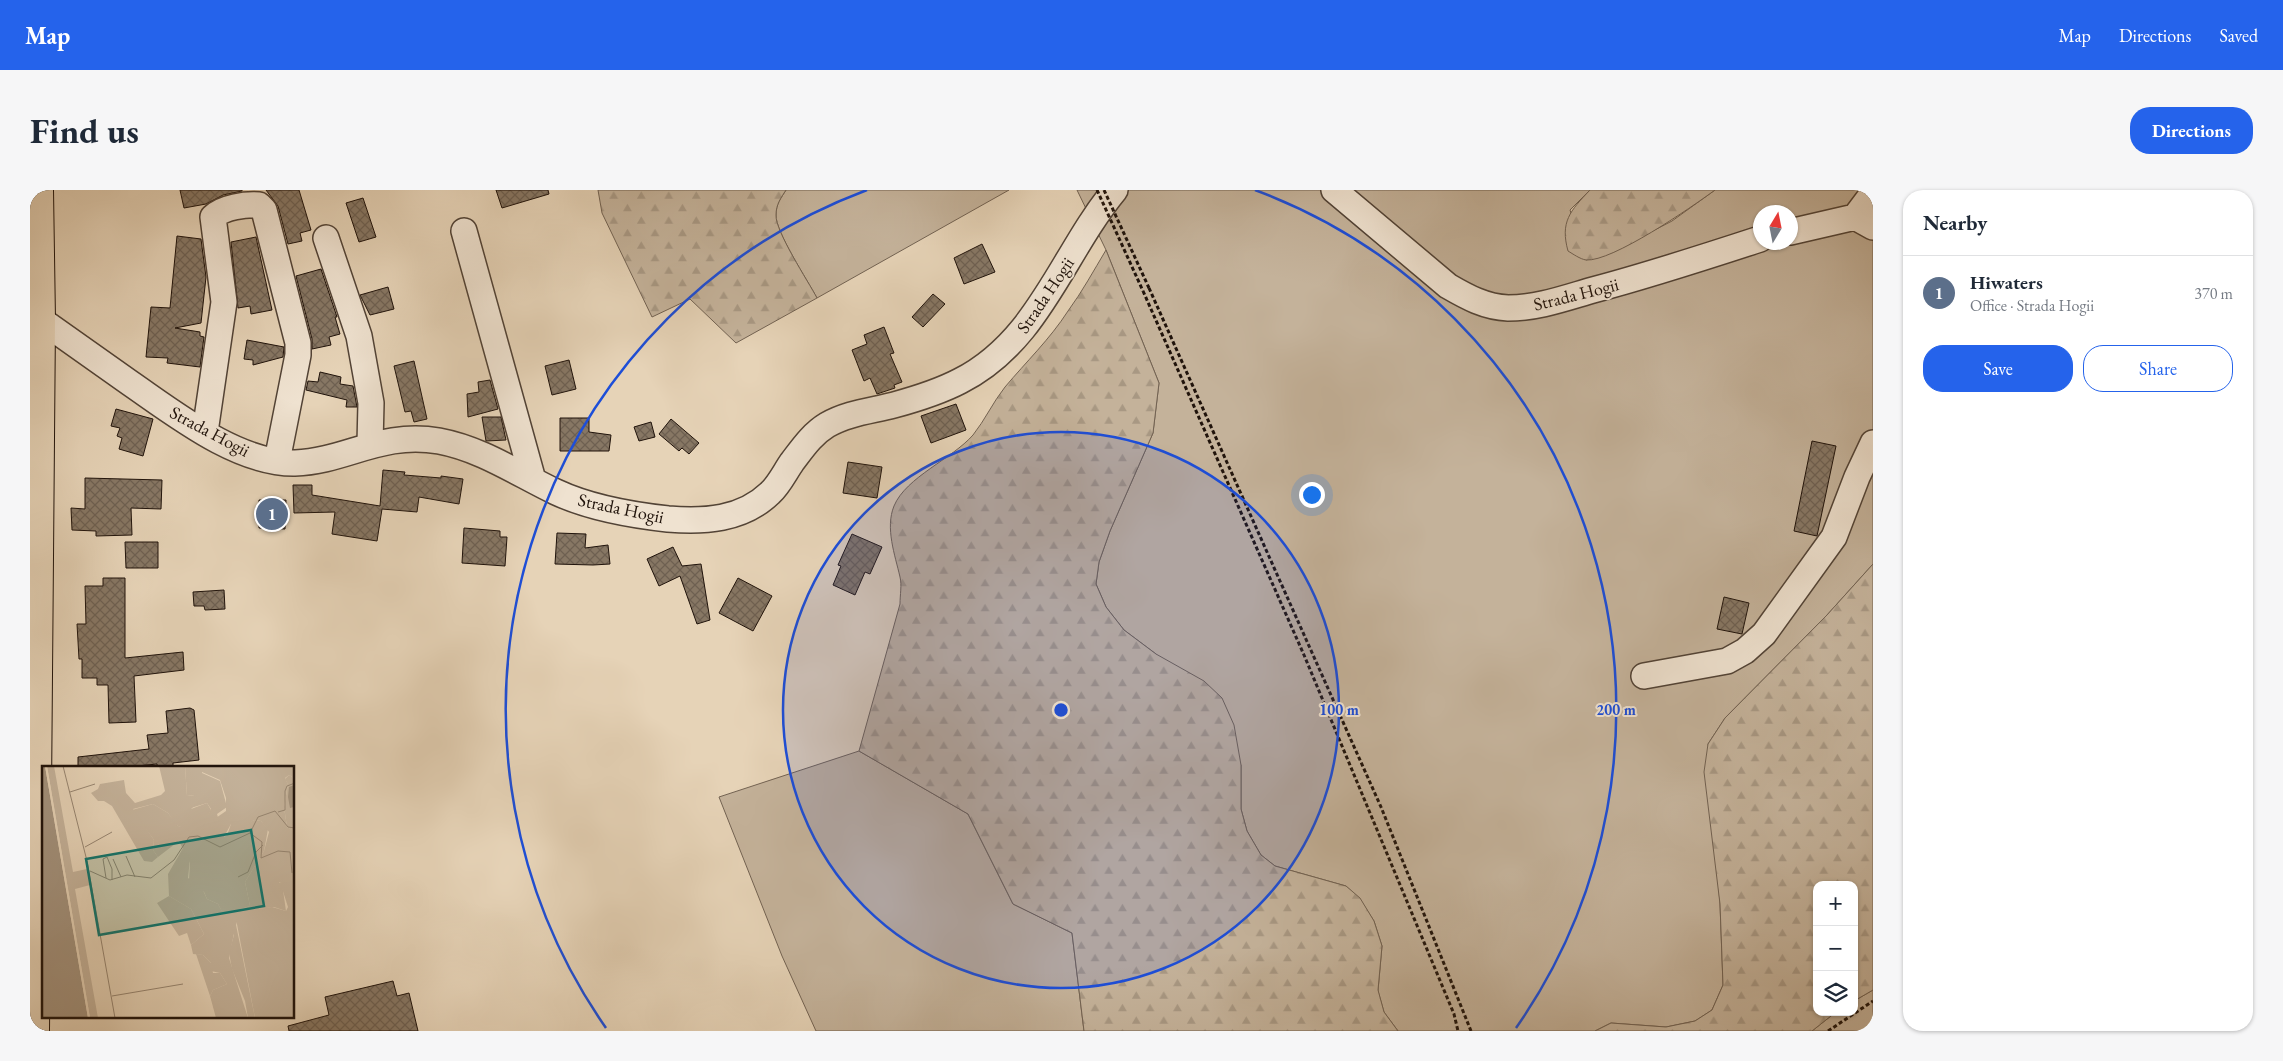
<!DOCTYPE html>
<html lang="en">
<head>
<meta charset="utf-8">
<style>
	body { margin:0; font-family:"EB Garamond",serif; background:#f6f6f7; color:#1f2937 }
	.controls { position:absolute; right:15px; bottom:15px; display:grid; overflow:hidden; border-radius:10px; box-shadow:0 1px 4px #0004 }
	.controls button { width:45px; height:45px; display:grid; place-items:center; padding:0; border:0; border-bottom:1px solid #e0e1e3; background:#fff; color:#1f2937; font:25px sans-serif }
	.compass { position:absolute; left:1723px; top:15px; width:45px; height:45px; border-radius:50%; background:#fff; box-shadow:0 1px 4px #0004; rotate:10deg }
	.you { position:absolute; left:1281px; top:304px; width:18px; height:18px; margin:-12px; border:4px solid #fff; border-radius:50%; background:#1a73e8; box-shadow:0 0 0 8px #1a73e833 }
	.badge { display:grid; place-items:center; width:32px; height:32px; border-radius:50%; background:#2563eb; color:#fff; font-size:16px; font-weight:700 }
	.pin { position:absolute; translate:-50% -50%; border:2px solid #fff; box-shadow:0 1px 5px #0006 }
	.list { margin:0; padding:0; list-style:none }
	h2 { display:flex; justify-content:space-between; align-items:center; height:65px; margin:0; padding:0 20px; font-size:21px }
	h2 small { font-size:16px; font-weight:400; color:#747a83 }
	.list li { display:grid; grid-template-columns:32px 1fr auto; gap:15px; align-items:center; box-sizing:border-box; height:75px; padding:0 20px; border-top:1px solid #e0e1e3 }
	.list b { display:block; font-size:19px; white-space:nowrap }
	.list p { margin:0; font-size:16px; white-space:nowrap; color:#747a83 }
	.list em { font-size:16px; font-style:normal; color:#747a83 }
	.actions { display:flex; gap:10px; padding:15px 20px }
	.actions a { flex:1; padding:11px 0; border:1px solid #2563eb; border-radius:20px; text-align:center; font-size:18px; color:#2563eb }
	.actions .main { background:#2563eb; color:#fff }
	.icon { flex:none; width:28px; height:28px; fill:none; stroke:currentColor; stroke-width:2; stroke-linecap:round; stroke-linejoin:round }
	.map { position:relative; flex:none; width:1843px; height:841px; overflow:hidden; border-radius:20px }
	header { display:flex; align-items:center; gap:30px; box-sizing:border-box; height:70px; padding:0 25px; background:#2563eb; color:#fff }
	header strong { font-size:24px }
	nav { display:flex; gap:28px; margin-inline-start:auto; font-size:18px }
	.intro { display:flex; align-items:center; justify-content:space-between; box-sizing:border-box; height:120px; padding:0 30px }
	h1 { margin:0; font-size:35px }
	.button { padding:12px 22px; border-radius:20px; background:#2563eb; color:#fff; font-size:18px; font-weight:700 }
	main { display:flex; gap:30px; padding:0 30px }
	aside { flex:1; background:#fff; border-radius:20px; box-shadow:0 1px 4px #0004 }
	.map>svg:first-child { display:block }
	.grass { fill:#c4b29a; stroke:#726252; fill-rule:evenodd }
	.forest { fill:url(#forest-firs); stroke:#726252 }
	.building { fill:url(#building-cross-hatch); stroke:#20130b }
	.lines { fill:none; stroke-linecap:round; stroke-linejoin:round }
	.minor-casing { stroke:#524336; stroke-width:28 }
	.highway-casing { stroke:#20130b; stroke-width:30 }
	.path { stroke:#20130b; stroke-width:3; stroke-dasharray:4 2.5; stroke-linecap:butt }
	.minor { stroke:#efe2d0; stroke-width:25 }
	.highway { stroke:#e6d3b7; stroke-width:28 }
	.path-bridge { stroke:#20130b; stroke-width:3; stroke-dasharray:4 2.5; stroke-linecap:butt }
	.ring { fill:none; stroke:#1d4ed8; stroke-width:2.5 }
	.labels { text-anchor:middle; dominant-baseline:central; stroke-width:4; stroke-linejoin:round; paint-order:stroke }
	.street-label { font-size:18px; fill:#20130b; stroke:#efe2d0 }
	.inset-road { fill:none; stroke:#978672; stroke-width:1 }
	.view { fill:#0f766e; fill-opacity:0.15; stroke:#0f766e; stroke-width:2.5 }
	.inset-edge { fill:none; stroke:#20130b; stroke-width:2.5 }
	.centre { fill:#1d4ed8; stroke:#efe2d0; stroke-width:2.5 }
	.ring-label { font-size:15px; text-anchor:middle; font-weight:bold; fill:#1d4ed8; stroke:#efe2d0; stroke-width:4; stroke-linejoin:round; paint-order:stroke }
</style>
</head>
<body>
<header>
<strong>Map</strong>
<nav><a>Map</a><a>Directions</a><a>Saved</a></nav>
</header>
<div class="intro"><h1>Find us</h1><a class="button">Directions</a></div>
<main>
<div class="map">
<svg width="1843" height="841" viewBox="0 0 1843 841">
	<defs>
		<pattern id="forest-firs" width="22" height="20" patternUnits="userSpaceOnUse" patternTransform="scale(1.25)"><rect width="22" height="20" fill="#c4b29a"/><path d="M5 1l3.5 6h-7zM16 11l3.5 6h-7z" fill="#a89883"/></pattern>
		<pattern id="building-cross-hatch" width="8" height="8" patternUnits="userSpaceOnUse" patternTransform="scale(1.25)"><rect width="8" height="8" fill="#877764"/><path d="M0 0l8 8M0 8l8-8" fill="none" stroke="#6e6051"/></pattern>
	</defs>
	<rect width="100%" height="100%" fill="#e6d3b7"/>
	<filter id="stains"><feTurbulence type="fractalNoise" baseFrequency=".004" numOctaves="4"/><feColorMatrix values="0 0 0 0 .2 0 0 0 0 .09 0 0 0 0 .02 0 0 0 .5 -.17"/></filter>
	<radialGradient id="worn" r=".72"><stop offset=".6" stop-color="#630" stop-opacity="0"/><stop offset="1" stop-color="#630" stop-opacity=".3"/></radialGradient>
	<path class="grass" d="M 756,0 L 979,0 L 787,108 C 778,91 745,41 746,25 C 746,14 751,8 756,0 Z
		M 1047,0 L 1560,0 L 1540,20 L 1556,70 L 1578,64 L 1642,31 L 1685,0 L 1843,0 L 1843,374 L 1797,425 L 1695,528 L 1678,554 L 1690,714 L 1693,795 L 1682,820 L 1665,831 L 1636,837 L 1581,833 L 1565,841 L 1368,841 L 1354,822 L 1348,801 L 1352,756 L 1344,731 L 1330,709 L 1316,696 L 1245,676 L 1231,665 L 1217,641 L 1211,619 L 1211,575 L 1126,464 L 1094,440 L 1076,417 L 1066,394 L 1069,372 L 1080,341 L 1123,243 L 1129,193 L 1076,60 ZM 1730,22 L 1760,22 L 1760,52 L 1730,52 Z
		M 829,561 L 938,624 L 983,714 L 1042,743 L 1054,841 L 786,841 L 752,766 L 689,607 Z
		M 1843,800 L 1843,841 L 1782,841 L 1806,822 L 1824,822 L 1824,811 Z"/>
	<path class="forest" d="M 568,0 L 756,0 C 751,8 746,14 746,25 C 745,41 778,91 787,108 L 706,153 L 660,109 L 622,127 L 572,23 Z
		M 1560,0 L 1685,0 C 1662,17 1582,72 1556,70 C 1550,69 1543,64 1538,61 C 1530,32 1540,21 1560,0 Z
		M 1076,60 L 1129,193 L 1123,243 L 1080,341 L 1069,372 L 1066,394 L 1076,417 L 1094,440 L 1126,464 L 1174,491 L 1192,508 L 1204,535 L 1211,575 L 1211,619 L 1217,641 L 1231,665 L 1245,676 L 1316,696 L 1330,708 L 1344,731 L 1352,756 L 1348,800 L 1354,822 L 1368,841 L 1054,841 L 1042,743 L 983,714 L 938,624 L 829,561 L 870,414 C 870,405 872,395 870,387 C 865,365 855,338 864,316 C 876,287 922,269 943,245 C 955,230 963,212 975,197 C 996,172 1020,149 1038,121 C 1052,102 1064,80 1076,60 Z
		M 1843,374 L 1843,800 L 1824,811 L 1824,695 L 1787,695 L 1787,822 L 1806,822 L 1782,841 L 1565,841 L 1581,833 L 1636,837 L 1665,831 L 1682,820 L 1693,795 L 1690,714 L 1674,582 L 1678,554 L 1695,528 L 1797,425 Z"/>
	<path class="building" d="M 150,0 L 212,0 L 212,1 L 193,5 L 176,14 L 154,18 Z
		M 236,0 L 269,0 L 281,40 L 270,43 L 272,51 L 258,54 L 248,16 Z
		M 466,0 L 518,0 L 519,4 L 472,18 Z
		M 333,8 L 346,47 L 329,52 L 316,13 Z
		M 147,46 L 171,49 L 176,87 L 171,133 L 145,138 L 170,142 L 170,146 L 174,147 L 170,177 L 137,173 L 138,168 L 116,167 L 121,117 L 140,118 Z
		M 226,47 L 242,120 L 221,124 L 220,116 L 208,118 L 201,52 Z
		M 952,54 L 965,82 L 934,94 L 924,68 Z
		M 291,79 L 307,127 L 305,127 L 310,144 L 299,147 L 301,155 L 282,159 L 282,149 L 266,86 Z
		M 358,97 L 364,119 L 340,125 L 330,105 Z
		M 903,104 L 915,114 L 893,137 L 882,127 Z
		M 854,137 L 864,163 L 860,164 L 872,192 L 864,195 L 865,198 L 847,204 L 840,188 L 834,191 L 822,160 L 837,154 L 834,145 Z
		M 217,150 L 254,157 L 253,167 L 223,175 L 223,170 L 214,169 Z
		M 539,170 L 546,199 L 522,205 L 515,176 Z
		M 384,171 L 397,229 L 384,232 L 381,221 L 375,222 L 364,176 Z
		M 290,182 L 311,187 L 310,194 L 323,196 L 327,217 L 316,217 L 317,210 L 276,200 L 278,191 L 288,192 Z
		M 460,190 L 468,219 L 438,227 L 437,204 L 449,202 L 448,192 Z
		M 926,214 L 936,240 L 901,253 L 891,226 Z
		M 86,219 L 123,229 L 113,266 L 89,259 L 92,248 L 87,246 L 90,238 L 81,236 Z
		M 452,227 L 471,227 L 476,250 L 456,251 Z
		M 530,228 L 559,228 L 559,242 L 581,245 L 579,261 L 530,261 Z
		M 641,229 L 669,253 L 659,264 L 652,258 L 649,261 L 629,244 Z
		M 621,232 L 625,247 L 609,251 L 604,237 Z
		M 1782,251 L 1806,256 L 1787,346 L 1764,341 Z
		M 818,272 L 852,277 L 847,308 L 813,303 Z
		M 353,280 L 375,282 L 374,285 L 411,288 L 411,286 L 433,289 L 429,314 L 389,307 L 387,322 L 352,319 L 347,351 L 302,344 L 305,322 L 264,323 L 263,295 L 282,295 L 282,305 L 350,316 Z
		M 55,288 L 132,290 L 131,319 L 101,318 L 102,345 L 66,346 L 66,341 L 42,340 L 41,318 L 55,319 Z
		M 229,310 L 256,310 L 255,339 L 229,338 Z
		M 434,338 L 470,341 L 470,347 L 477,347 L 475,376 L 432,373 Z
		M 527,343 L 556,344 L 555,358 L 578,355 L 580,374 L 563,375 L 525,374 Z
		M 822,344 L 852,357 L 840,384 L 835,382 L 825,405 L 803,395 L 811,376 L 808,375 Z
		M 95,352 L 128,352 L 128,378 L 96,378 Z
		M 643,357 L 652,376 L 671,374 L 680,430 L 667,434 L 650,386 L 629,396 L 617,369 Z
		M 73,388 L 95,388 L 95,468 L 153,462 L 154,480 L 104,486 L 106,532 L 79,533 L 78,495 L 67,495 L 67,488 L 52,488 L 52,469 L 49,469 L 47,434 L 56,434 L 55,396 L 73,396 Z
		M 708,388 L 742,406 L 723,441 L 689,423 Z
		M 194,400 L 195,419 L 175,420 L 174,416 L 164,416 L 163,402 Z
		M 1694,407 L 1719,413 L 1712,444 L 1687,439 Z
		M 160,518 L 164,520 L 169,570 L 143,573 L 143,577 L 127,577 L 127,574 L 97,577 L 48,577 L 48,567 L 119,559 L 117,545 L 138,543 L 136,521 Z
		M 363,791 L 367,806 L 379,803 L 388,841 L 259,841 L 258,836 L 299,825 L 295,807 Z"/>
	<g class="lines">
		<defs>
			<path id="minor" d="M 1304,0 L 1418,96 C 1437,107 1455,117 1478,118 C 1508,118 1535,108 1563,100 C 1620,85 1675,67 1730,49
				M 1825,27 L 1843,3
				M 434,41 L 503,290
				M 1760,42 L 1825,27 L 1843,37
				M 296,48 L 329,146 L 341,213 L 340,254
				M 11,130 C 41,151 70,172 100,193 C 145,224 208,274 265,273 C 317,271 351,241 409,251 C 452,259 488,284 526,302 C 560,318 601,325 638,329 C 674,332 712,330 740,303 C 749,295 755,282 762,272 C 772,259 782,244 797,235 C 818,223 841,221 864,215 C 886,209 909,202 930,191 C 1009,151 1032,64 1085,0
				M 175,242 L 194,112 L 183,27 C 193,17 216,14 229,15 L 234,20 L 268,153 L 268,165 L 247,271
				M 1614,486 L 1697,471 L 1715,461 L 1734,444 L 1804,347 L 1827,287 L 1843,253"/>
			<path id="highway" d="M 5,841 L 11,130 L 9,0"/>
		</defs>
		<use href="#minor" class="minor-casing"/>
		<use href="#highway" class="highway-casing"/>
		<path class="path" d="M 1119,98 L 1351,617 L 1441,841
			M 1113,101 L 1274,465 L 1424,824 L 1428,841
			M 1798,841 L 1843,811"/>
		<use href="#minor" class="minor"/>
		<use href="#highway" class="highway"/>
		<path class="path-bridge" d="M 1067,0 L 1113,101
			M 1074,0 L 1119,98"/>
	</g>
	<circle cx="1031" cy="520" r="278" fill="#1d4ed8" fill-opacity=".12"/>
	<g class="ring">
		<circle cx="1031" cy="520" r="278"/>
		<path d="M576 838A555 555 0 0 1 837 0M1225 0A555 555 0 0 1 1486 838"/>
	</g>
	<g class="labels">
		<g class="street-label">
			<text transform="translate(1546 104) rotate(-14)">Strada Hogii</text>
			<text transform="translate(1015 105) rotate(-56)">Strada Hogii</text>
			<text transform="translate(180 241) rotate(28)">Strada Hogii</text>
			<text transform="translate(591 318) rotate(12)">Strada Hogii</text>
		</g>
	</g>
	<g transform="translate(12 576)">
		<rect width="252" height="252" fill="#e6d3b7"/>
		<path d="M 5,0 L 12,0 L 31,106 L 45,103 L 48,119 L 33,123 L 56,252 L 48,252 ZM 143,0 L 165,0 L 160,1 L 160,7 L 178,15 L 185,41 L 175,48 L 178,58 L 189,58 L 182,71 L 212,54 L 219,55 L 226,63 L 222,85 L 203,116 L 208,140 L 199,143 L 194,159 L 213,252 L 206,252 L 203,235 L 190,203 L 187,187 L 192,169 L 176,138 L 165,133 L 162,126 L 147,114 L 148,97 L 137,75 L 116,91 L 111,84 L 112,74 L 90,44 L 111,38 L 126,47 L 136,60 L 158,65 L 169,43 L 165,37 L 149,42 L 152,29 L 145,30 ZM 247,9 L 252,12 L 251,65 L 245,61 L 242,41 L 246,18 L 243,13 ZM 236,117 L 240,117 L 244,145 L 232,141 L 217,143 ZM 127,130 L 149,143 L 162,168 L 149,179 L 145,167 L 137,170 L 115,137 ZM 154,188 L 161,189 L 169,197 L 171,207 L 178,207 L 185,218 L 171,224 L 168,230 Z" fill="#c4b29a"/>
		<path d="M 117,0 L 143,0 L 145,30 L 153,29 L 159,33 L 149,43 L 165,37 L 169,44 L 159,65 L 148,65 L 134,59 L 126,47 L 111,38 L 91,43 L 112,74 L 111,84 L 116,91 L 110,96 L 102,95 L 70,40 L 62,35 L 56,35 L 49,27 L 56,23 L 58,18 L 82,14 L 84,27 L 93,37 L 119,29 L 123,25 ZM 165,0 L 252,0 L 252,12 L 247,9 L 243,12 L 246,18 L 242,41 L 245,61 L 252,65 L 252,252 L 213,252 L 194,153 L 197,144 L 208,140 L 203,116 L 222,85 L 227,66 L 219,55 L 212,54 L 183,75 L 189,58 L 174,58 L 171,54 L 184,45 L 184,32 L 178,14 L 160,6 L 160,1 ZM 238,116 L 246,141 L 244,145 L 230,141 L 217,143 ZM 141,82 L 148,93 L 146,112 L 159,120 L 165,133 L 176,138 L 192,167 L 187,192 L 206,252 L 174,252 L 168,230 L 171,224 L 185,218 L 178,207 L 169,205 L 169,197 L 161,189 L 151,188 L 149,179 L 162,168 L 149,143 L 127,130 L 126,108 Z" fill="#c4b29a" fill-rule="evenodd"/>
		<path d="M 0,0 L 3,0 L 46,252 L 0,252 ZM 252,19 L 252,41 L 248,42 L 246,31 L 247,21 Z" fill="#a3927d"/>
		<path d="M 3,0 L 5,0 L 48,252 L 46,252 Z" fill="#e6d3b7"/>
		<path class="inset-road" d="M 21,0 L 45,95 L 73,252M 28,26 L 53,18M 236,46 L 243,44 L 243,25 L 245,20 L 253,17M 208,67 L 220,76 L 219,92 L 236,85 L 248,86 L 250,107M 208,67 L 216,51 L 233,45 L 246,61 L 253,62M 43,81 L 70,66M 84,90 L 93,111M 71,93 L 79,111M 48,105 L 68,114 L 85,109 L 109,112 L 132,94 L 147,71 L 156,70 L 178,81 L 208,67M 196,111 L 206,106 L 214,86 L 221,79M 64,112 L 61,93 L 65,91 L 70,103 L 70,114M 70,230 L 141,218"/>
		<path class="view" d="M 209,64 L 222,140 L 57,169 L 44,93 Z"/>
		<rect width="252" height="252" class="inset-edge"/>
	</g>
	<circle cx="1031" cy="520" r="8" class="centre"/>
	<g class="ring-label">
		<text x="1309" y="525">100 m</text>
		<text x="1586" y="525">200 m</text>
	</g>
	<rect width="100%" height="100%" filter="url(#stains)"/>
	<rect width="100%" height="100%" fill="url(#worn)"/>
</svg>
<div class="controls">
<button>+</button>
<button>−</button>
<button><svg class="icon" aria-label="layers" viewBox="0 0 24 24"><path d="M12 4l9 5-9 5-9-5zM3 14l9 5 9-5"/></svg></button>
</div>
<svg class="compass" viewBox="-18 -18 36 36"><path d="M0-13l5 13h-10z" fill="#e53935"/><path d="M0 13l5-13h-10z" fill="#747a83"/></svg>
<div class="you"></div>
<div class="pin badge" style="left:242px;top:324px;background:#5c6f8a">1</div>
</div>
<aside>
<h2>Nearby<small></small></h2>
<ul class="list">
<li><span class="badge" style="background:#5c6f8a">1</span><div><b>Hiwaters</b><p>Office · Strada Hogii</p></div><em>370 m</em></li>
</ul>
<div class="actions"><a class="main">Save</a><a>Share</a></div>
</aside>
</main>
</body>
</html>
